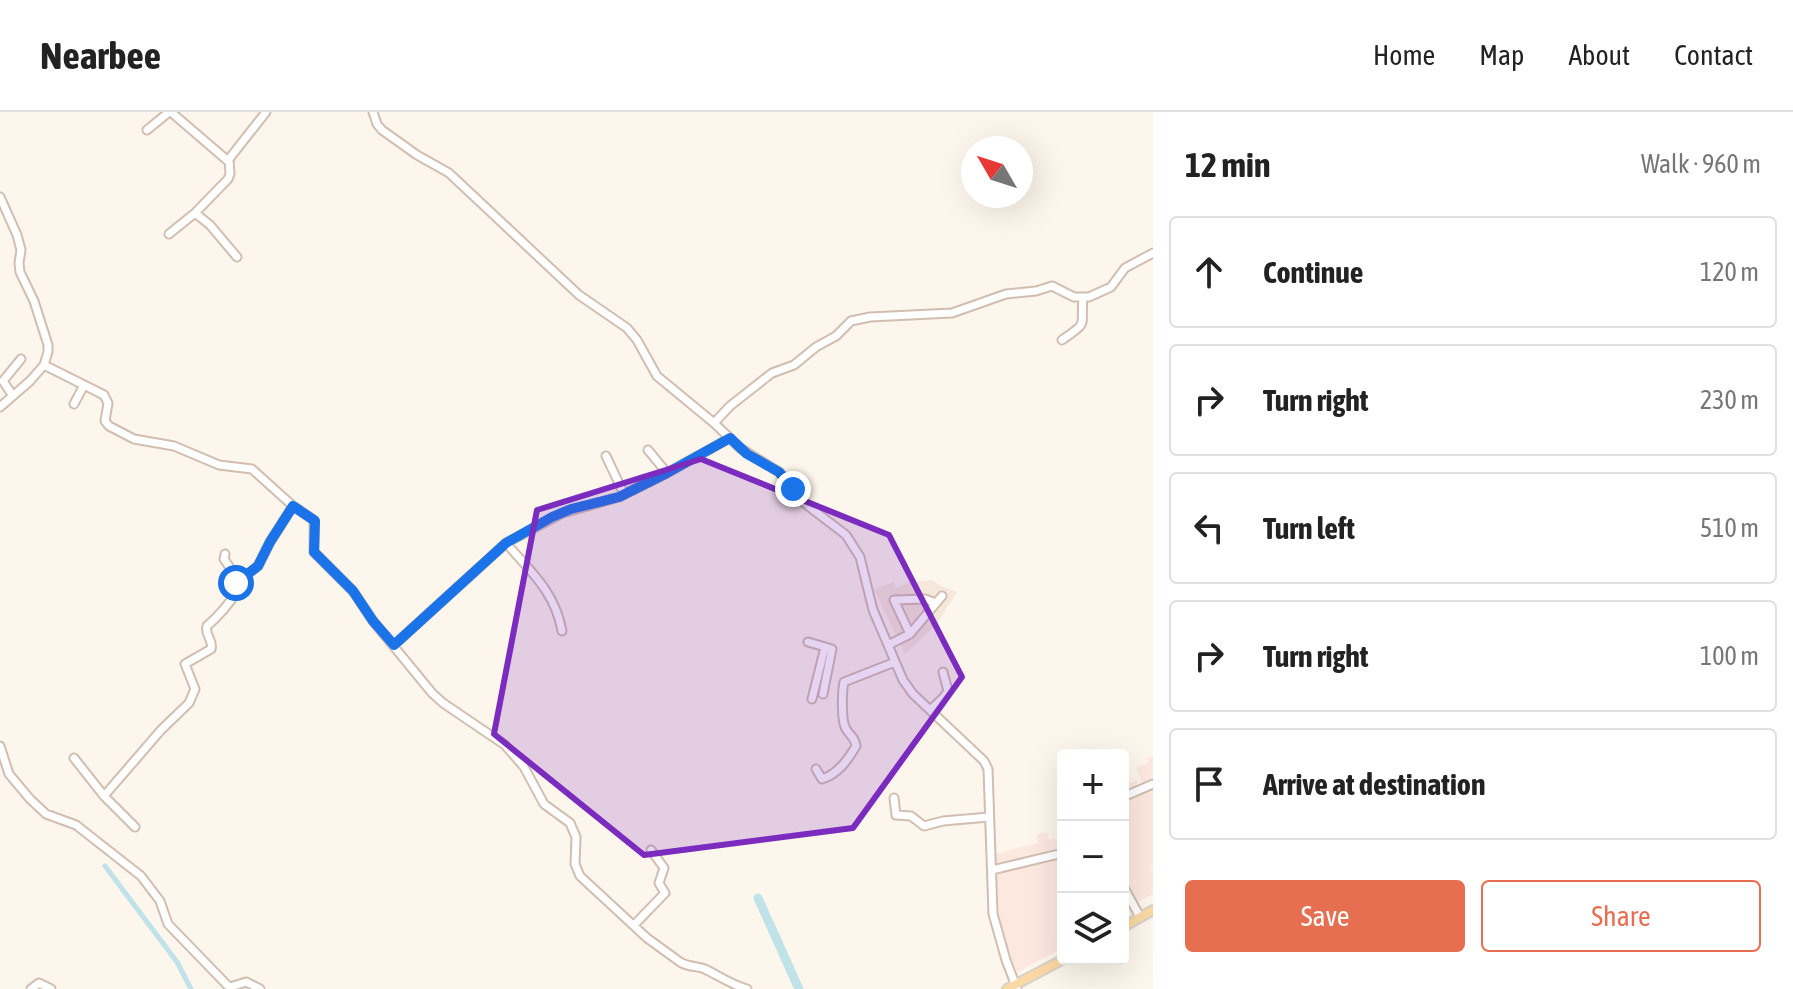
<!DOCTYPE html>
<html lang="en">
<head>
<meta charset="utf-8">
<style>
	body { margin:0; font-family:"Asap Condensed",sans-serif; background:#f2f2f2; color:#222 }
	.controls { position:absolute; right:24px; bottom:24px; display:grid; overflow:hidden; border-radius:8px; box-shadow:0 8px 32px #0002 }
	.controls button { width:72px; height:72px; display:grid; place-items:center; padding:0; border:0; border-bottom:2px solid #e0e0e0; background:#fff; color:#222; font:40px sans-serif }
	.compass { position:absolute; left:961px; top:24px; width:72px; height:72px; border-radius:50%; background:#fff; box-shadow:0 8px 32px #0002; rotate:309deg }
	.stop { position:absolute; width:24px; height:24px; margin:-18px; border:6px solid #1a73e8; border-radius:50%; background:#fff }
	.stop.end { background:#1a73e8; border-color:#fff; box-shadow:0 2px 8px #0008 }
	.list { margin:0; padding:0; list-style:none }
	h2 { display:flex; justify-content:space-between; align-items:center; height:104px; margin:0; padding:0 32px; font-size:34px }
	h2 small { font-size:26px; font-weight:400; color:#767676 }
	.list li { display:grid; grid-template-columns:52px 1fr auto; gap:24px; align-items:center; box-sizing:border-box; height:112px; margin:0 16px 16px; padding:0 16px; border:2px solid #e0e0e0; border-radius:8px }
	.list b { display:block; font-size:30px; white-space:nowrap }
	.list em { font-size:26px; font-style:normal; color:#767676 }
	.actions { display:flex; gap:16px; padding:24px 32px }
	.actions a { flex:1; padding:18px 0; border:2px solid #e76f51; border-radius:8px; text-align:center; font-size:28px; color:#e76f51 }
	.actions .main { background:#e76f51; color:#fff }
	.icon { flex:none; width:44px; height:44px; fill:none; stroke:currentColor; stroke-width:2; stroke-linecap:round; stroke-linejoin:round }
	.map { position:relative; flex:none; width:1153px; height:877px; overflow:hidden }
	header { display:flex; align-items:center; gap:48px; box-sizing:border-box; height:112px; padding:0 40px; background:#fff; border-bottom:2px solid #e0e0e0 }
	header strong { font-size:38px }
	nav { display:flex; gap:44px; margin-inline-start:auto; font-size:28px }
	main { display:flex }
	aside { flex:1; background:#fff }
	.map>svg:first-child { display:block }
	.residential { fill:#f5e8da }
	.commercial { fill:#fde8e0 }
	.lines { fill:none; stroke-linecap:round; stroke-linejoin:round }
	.canal { stroke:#bfe3e8; stroke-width:5 }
	.river { stroke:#bfe3e8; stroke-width:9 }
	.minor-casing { stroke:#d1beb0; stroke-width:11 }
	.major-casing { stroke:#dad1cd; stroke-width:12 }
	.minor { stroke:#fff; stroke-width:7 }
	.major { stroke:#fbd9a5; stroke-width:8 }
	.route { stroke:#1a73e8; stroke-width:10 }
	.marked { fill:#7b2cbf; fill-opacity:0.2; stroke:#7b2cbf; stroke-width:6; stroke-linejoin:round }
</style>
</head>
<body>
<header>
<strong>Nearbee</strong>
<nav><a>Home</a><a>Map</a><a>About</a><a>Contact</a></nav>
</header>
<main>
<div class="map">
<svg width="1153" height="877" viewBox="0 0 1153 877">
	<rect width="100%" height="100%" fill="#fdf6ec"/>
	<path class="residential" d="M 932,468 L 943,475 L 957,480 L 935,514 L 905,542 L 874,477 L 894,470 L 896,476 L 908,471 Z"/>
	<path class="commercial" d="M 1153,644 L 1153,752 L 1148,755 L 1153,754 L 1153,782 L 1139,789 L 1141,798 L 1132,794 L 1123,777 L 1123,668 L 1126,673 L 1136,668 L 1139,676 L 1144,673 L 1136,656 L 1149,650 L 1147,646 Z
		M 1047,720 L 1049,728 L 1063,725 L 1063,735 L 988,753 L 987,744 L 1038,731 L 1037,722 Z
		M 1063,742 L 1063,836 L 1018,860 L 1016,858 L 997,805 L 994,761 Z"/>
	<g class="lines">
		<path class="canal" d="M 105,754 L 177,850 L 191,877"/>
		<path class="river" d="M 758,786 L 799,877"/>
		<defs>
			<path id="minor" d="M 171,0 L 228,49
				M 373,0 L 377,12 L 382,18 L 417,43 L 449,61 L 579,183 L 627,216 L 637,228 L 657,264 L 714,311 L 740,336 L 779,360 L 803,390 L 846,423 L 860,445 L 873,498 L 903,568 L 913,582 L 984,649 L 988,657 L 993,802 L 1006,848 L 1017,877
				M 147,18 L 169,0
				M 0,85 L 17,123 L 21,138 L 19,151 L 20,160 L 34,189 L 48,233 L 48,240 L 44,253 L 104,283 L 108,291 L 105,309 L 109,314 L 134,327 L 174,334 L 219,353 L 252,357 L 293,394 L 314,408 L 314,440 L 353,479 L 373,509 L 432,581 L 443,591 L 505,633 L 524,655 L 544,692 L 570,711 L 576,725 L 575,752 L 580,764 L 647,826 L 680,850 C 688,855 697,854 705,857 C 719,864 732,873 747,877
				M 195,101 L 210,113 L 237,145
				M 169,122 L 195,101 L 228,67 L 230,62 L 229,47 L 266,0
				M 1062,228 C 1090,209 1080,215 1083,186
				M 13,284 L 3,269 L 21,247
				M 74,292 L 84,273
				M 0,295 L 30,269 L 44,253
				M 714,311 L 730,294 L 772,261 L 794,253 L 816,235 L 836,224 L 851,209 L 870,205 L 952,201 L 1006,182 L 1036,179 L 1052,174 L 1074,185 L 1089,185 L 1111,175 L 1125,156 L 1153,141
				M 648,338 L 667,361
				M 606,344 L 624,382
				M 506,431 C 531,460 555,480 562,519
				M 225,442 L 224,447 L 239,469
				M 910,522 L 894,488 L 925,487 L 936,491
				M 808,530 L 832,537 L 823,582
				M 394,533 L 506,431 L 563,401 L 619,385 L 667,361 L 730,326
				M 888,533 L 910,522 L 942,484
				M 812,587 L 825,535
				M 930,598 L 943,586 L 948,579 L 943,560
				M 0,634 L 9,662 L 30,687 L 46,702 L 76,713 L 141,764 L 160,789 L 168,812 L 227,873 L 230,875 L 246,870 L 260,877
				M 74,646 L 104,684 L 161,618 L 189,591 L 195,577 L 185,552 L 211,537 C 214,529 204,522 207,514 C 220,503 229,492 238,478 L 236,471 L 258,454 L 270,430 L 293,394
				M 816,657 L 822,667 C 838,662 848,648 856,634 C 855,625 851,625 846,617 C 841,609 842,579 844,570 L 895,550
				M 104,684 L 135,715
				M 1123,685 L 1153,672
				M 894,686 L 896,703 L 911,704 L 924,714 L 943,709 L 989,705
				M 992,758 L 1063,741
				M 1123,774 L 1140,805
				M 634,813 L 665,781 L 659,771 L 664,756 L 651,738
				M 31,877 L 39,871 L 51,877"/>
			<path id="major" d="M 1123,815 L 1153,798
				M 1007,877 L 1064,847"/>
		</defs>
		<use href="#minor" class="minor-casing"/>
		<use href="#major" class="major-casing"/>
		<use href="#minor" class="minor"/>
		<use href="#major" class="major"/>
	</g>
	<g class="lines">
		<path class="route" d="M 236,471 L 258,454 L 270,430 L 293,394 L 315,409 L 314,440 L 353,479 L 373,509 L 394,533 L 506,431 L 552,405 L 571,397 L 619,385 L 667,361 L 730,326 L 747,342 L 779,360 L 793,377"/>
	</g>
	<path class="marked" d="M 701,347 L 889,423 L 962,565 L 853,716 L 644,743 L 494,622 L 537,398 Z"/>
</svg>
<div class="controls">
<button>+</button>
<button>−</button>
<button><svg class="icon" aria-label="layers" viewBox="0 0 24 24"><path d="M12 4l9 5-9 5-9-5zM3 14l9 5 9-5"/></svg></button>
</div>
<svg class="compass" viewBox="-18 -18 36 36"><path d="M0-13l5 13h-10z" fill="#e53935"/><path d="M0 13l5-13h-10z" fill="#767676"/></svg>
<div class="stop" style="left:236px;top:471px"></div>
<div class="stop end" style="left:793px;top:377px"></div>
</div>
<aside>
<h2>12 min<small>Walk · 960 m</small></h2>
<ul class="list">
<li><svg class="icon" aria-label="ahead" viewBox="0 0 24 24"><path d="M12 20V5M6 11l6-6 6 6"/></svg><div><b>Continue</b></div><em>120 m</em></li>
<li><svg class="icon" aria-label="right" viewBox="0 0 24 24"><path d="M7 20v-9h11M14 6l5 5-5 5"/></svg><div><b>Turn right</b></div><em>230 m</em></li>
<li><svg class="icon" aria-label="left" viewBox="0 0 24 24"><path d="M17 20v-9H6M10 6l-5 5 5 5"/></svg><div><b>Turn left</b></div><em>510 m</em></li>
<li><svg class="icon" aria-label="right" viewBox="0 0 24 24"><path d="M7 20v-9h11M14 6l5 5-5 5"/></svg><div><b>Turn right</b></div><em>100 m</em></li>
<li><svg class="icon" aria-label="arrive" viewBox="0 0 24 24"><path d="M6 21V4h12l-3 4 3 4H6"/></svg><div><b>Arrive at destination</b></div></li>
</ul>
<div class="actions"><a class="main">Save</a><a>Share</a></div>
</aside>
</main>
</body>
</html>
